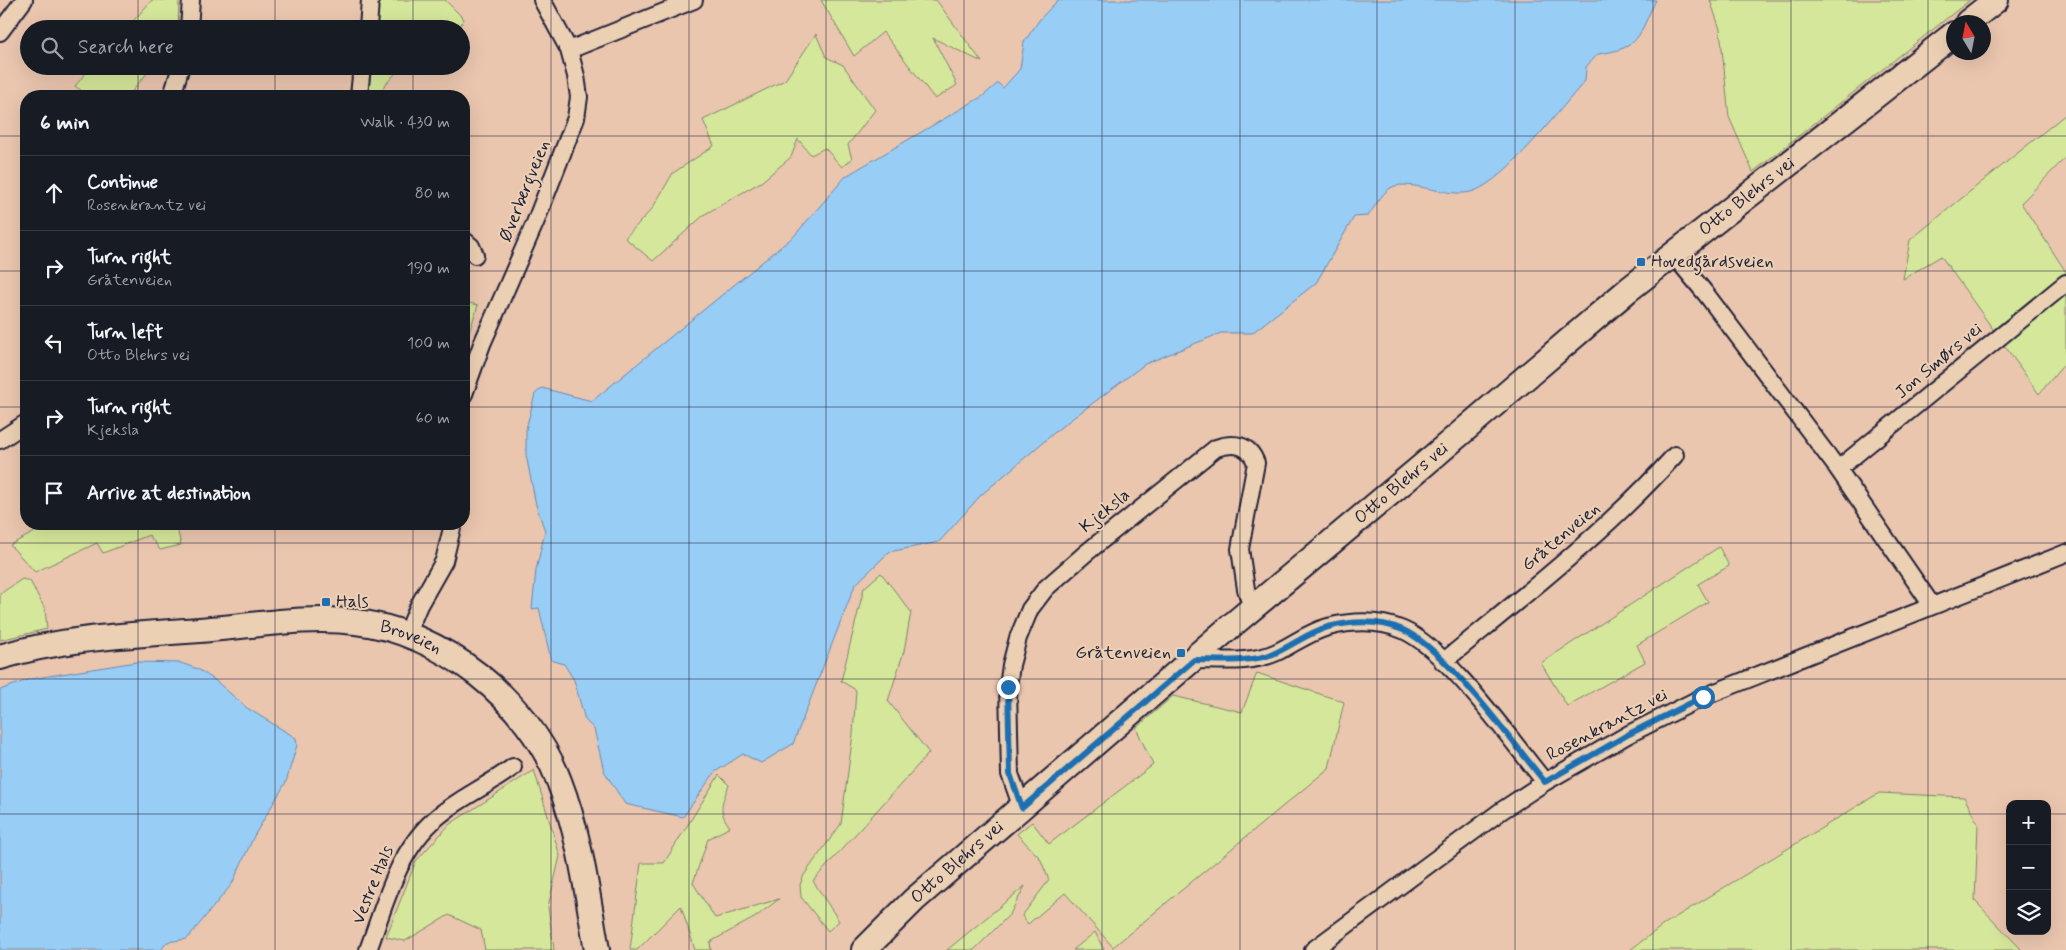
<!DOCTYPE html>
<html lang="en">
<head>
<meta charset="utf-8">
<style>
	body { margin:0; font-family:Mynerve,sans-serif; background:#242831; color:#f1f3f6 }
	.controls { position:absolute; right:15px; bottom:15px; display:grid; overflow:hidden; border-radius:10px; box-shadow:0 5px 20px #0002 }
	.controls button { width:45px; height:45px; display:grid; place-items:center; padding:0; border:0; border-bottom:1px solid #363941; background:#171b24; color:#f1f3f6; font:25px sans-serif }
	.compass { position:absolute; left:1946px; top:15px; width:45px; height:45px; border-radius:50%; background:#171b24; box-shadow:0 5px 20px #0002; rotate:350deg }
	.stop { position:absolute; width:15px; height:15px; margin:-11px; border:4px solid #1f6fb2; border-radius:50%; background:#fff }
	.stop.end { background:#1f6fb2; border-color:#fff; box-shadow:0 1px 5px #0008 }
	.list { margin:0; padding:0; list-style:none }
	h2 { display:flex; justify-content:space-between; align-items:center; height:65px; margin:0; padding:0 20px; font-size:21px }
	h2 small { font-size:16px; font-weight:400; color:#9ea1a6 }
	.list li { display:grid; grid-template-columns:32px 1fr auto; gap:15px; align-items:center; box-sizing:border-box; height:75px; padding:0 20px; border-top:1px solid #363941 }
	.list b { display:block; font-size:19px; white-space:nowrap }
	.list p { margin:0; font-size:16px; white-space:nowrap; color:#9ea1a6 }
	.list em { font-size:16px; font-style:normal; color:#9ea1a6 }
	.icon { flex:none; width:28px; height:28px; fill:none; stroke:currentColor; stroke-width:2; stroke-linecap:round; stroke-linejoin:round }
	.map { position:relative; flex:none; width:2066px; height:950px; overflow:hidden }
	.search { position:absolute; background:#171b24; box-shadow:0 5px 20px #0002; left:20px; top:20px; width:450px; height:55px; display:flex; align-items:center; gap:12px; box-sizing:border-box; padding:0 18px; border-radius:28px; color:#9ea1a6; font-size:19px }
	.panel { position:absolute; background:#171b24; box-shadow:0 5px 20px #0002; left:20px; top:90px; width:450px; height:440px; border-radius:20px }
	.map>svg:first-child { display:block }
	.green { fill:#d5e79a; stroke:#7c846a }
	.water { fill:#98cdf6; stroke:#6989ab }
	.lines { fill:none; stroke-linecap:round; stroke-linejoin:round }
	.street-casing { stroke:#22223b; stroke-width:20 }
	.secondary-casing { stroke:#22223b; stroke-width:28 }
	.street { stroke:#ecd0b3; stroke-width:16 }
	.secondary { stroke:#ecd0b3; stroke-width:24 }
	.route { stroke:#1f6fb2; stroke-width:6 }
	.grid { fill:none; stroke:#22223b; stroke-width:1; stroke-opacity:0.55 }
	.poi-dot { fill:#1f6fb2; stroke:#ecd0b3; stroke-width:2 }
	.labels { text-anchor:middle; dominant-baseline:central; stroke-width:4; stroke-linejoin:round; paint-order:stroke }
	.street-label { font-size:18px; fill:#22223b; stroke:#ecd0b3 }
	.poi-label { font-size:18px; fill:#22223b; stroke:#ecd0b3; text-anchor:start }
</style>
</head>
<body>
<div class="map">
<svg width="2066" height="950" viewBox="0 0 2066 950">
	<rect width="100%" height="100%" fill="#ebc6af"/>
	<filter id="ink" filterUnits="userSpaceOnUse"><feTurbulence type="fractalNoise" baseFrequency=".02" numOctaves="2"/><feDisplacementMap in="SourceGraphic" scale="10" xChannelSelector="R" yChannelSelector="G"/><feConvolveMatrix kernelMatrix="1 2 1 2 8 2 1 2 1" color-interpolation-filters="sRGB"/></filter>
	<g filter="url(#ink)">
		<path class="green" d="M 152,0 L 179,0 L 178,29 L 126,29 Z
			M 374,0 L 445,0 L 464,19 L 458,29 L 374,29 Z
			M 821,0 L 936,0 L 982,62 L 933,38 L 957,85 L 935,99 L 883,32 L 854,56 Z
			M 1710,0 L 1970,0 L 1753,172 L 1729,117 L 1720,29 Z
			M 816,34 L 826,57 L 843,65 L 875,110 L 848,145 L 852,159 L 842,167 L 825,148 L 811,155 L 798,139 L 791,157 L 761,182 L 705,214 L 653,261 L 625,238 L 652,209 L 673,173 L 714,146 L 703,120 L 785,80 Z
			M 92,66 L 153,66 L 128,96 L 89,96 L 75,86 Z
			M 370,66 L 402,66 L 375,96 L 366,96 Z
			M 2066,114 L 2066,157 L 2021,203 L 2066,272 L 2066,362 L 2039,394 L 1941,256 L 1903,279 L 1910,240 Z
			M 464,302 L 478,305 L 464,348 Z
			M 50,524 L 176,524 L 181,545 L 160,550 L 149,535 L 103,553 L 97,543 L 35,572 L 10,545 Z
			M 1719,547 L 1729,566 L 1698,584 L 1708,602 L 1637,645 L 1645,662 L 1567,706 L 1541,663 Z
			M 881,573 L 911,612 L 904,651 L 888,701 L 929,753 L 813,881 L 839,921 L 828,931 L 801,897 L 800,885 L 804,875 L 841,824 L 853,734 L 856,690 L 841,681 L 864,588 Z
			M 22,579 L 30,581 L 45,609 L 47,629 L 0,640 L 0,594 Z
			M 1257,673 L 1344,702 L 1329,768 L 1113,947 L 1065,893 L 1028,924 L 1022,916 L 1049,880 L 1040,858 L 1017,834 L 1032,822 L 1049,844 L 1153,765 L 1136,728 L 1173,696 L 1242,712 Z
			M 534,770 L 560,856 L 548,907 L 554,950 L 485,950 L 481,930 L 449,915 L 405,941 L 386,937 L 416,861 L 450,824 Z
			M 719,775 L 729,785 C 722,803 717,810 730,827 L 708,839 L 693,883 L 715,918 L 779,899 L 754,918 L 710,942 L 711,950 L 695,950 L 681,906 L 637,950 L 630,950 L 641,863 L 664,863 Z
			M 1879,793 L 1964,797 L 1978,824 L 1975,901 L 2022,950 L 1630,950 L 1666,923 Z
			M 1025,886 L 1010,914 L 974,950 L 947,950 Z
			M 1095,932 L 1104,950 L 1073,950 Z"/>
		<path class="water" d="M 1058,0 L 1656,0 C 1637,37 1642,48 1598,54 L 1586,67 L 1585,81 C 1560,109 1507,179 1474,191 C 1449,200 1405,176 1389,189 C 1381,195 1374,208 1368,216 L 1354,217 L 1316,283 L 1252,333 L 1221,333 L 1145,364 L 1061,427 L 980,496 L 939,542 L 889,552 L 855,585 L 793,744 L 761,763 L 743,754 L 715,772 L 683,817 L 625,804 L 604,771 L 594,729 L 585,720 L 574,680 L 564,664 L 551,660 L 539,608 L 532,609 L 536,570 L 545,531 L 536,505 L 526,455 L 526,429 L 535,394 L 542,388 L 592,401 L 794,236 L 846,176 L 983,96 L 998,83 L 1003,88 L 1020,69 L 1024,42 L 1040,19 Z
			M 136,662 L 181,663 L 198,669 L 216,681 L 247,708 L 296,738 L 297,745 L 286,782 L 254,836 L 232,884 L 187,939 L 167,942 L 161,950 L 0,950 L 0,690 L 30,679 Z"/>
		<g class="lines">
			<defs>
				<path id="street" d="M 189,29 L 191,0
					M 368,29 L 370,0
					M 0,32 L 24,0
					M 569,50 L 694,0
					M 172,96 L 181,66
					M 359,96 L 362,66
					M 464,240 L 471,246 L 475,255
					M 1672,253 L 1706,294 L 1838,469 L 1931,604
					M 464,394 L 482,344 L 535,223 L 576,118 L 579,97 L 576,76 L 569,50 L 542,0
					M 0,440 L 26,423
					M 1838,469 L 2066,283
					M 407,634 L 419,605 L 444,561 L 453,524
					M 1194,660 C 1220,660 1252,664 1277,652 C 1294,644 1309,632 1328,627 C 1352,621 1379,620 1403,630 C 1447,649 1512,742 1545,782
					M 1443,662 C 1523,596 1605,533 1675,455
					M 1022,808 L 1010,774 L 1008,687 L 1011,665 L 1018,638 L 1030,609 L 1046,588 L 1086,553 L 1216,448 C 1234,442 1249,444 1256,463 L 1240,549 L 1246,589 L 1252,608
					M 368,950 C 387,899 399,844 445,811 C 466,795 492,783 513,767
					M 1313,950 L 1501,811 L 1545,782 L 1629,734 L 1703,697 L 2066,553"/>
				<g id="secondary">
					<path d="M 1968,22 L 1996,0"/>
					<path id="s1" d="M 0,657 C 68,636 141,635 211,629 C 259,625 308,616 356,622 C 441,631 529,701 559,781 C 580,835 587,893 597,950"/>
					<path id="s2" d="M 864,950 L 914,900 L 1231,626 L 1420,468 L 1628,290 L 1954,34"/>
				</g>
			</defs>
			<use href="#street" class="street-casing"/>
			<use href="#secondary" class="secondary-casing"/>
			<use href="#street" class="street"/>
			<use href="#secondary" class="secondary"/>
		</g>
	</g>
	<g class="lines" filter="url(#ink)">
		<path class="route" d="M 1008,687 L 1010,774 L 1022,808 L 1194,660 C 1220,660 1249,663 1273,654 C 1292,646 1307,633 1328,627 C 1352,621 1379,620 1403,630 C 1446,649 1512,742 1545,782 L 1629,734 L 1703,697"/>
	</g>
	<path class="grid" d="M 138,0 L 138,29M 275,0 L 275,29M 413,0 L 413,29M 551,0 L 551,950M 689,0 L 689,950M 826,0 L 826,950M 964,0 L 964,950M 1102,0 L 1102,950M 1240,0 L 1240,950M 1377,0 L 1377,950M 1515,0 L 1515,950M 1653,0 L 1653,950M 1791,0 L 1791,950M 1928,0 L 1928,950M 138,66 L 138,96M 275,66 L 275,96M 413,66 L 413,96M 0,136 L 26,136M 464,136 L 2066,136M 0,271 L 26,271M 464,271 L 2066,271M 0,407 L 26,407M 464,407 L 2066,407M 138,524 L 138,950M 275,524 L 275,950M 413,524 L 413,950M 0,543 L 2066,543M 0,679 L 2066,679M 0,814 L 2010,814M 2047,814 L 2066,814"/>
	<g class="poi-dot">
		<rect x="1636" y="257" width="10" height="10" rx="2.5"/>
		<rect x="321" y="597" width="10" height="10" rx="2.5"/>
		<rect x="1176" y="648" width="10" height="10" rx="2.5"/>
	</g>
	<g class="labels">
		<g class="street-label">
			<text transform="translate(525 191) rotate(-68)">Øverbergveien</text>
			<text stroke="none"><textPath href="#s2" startOffset="1161">Otto Blehrs vei</textPath></text>
			<text transform="translate(1939 361) rotate(-40)">Jon Smørs vei</text>
			<text stroke="none"><textPath href="#s2" startOffset="712">Otto Blehrs vei</textPath></text>
			<text transform="translate(1105 511) rotate(-39)">Kjeksla</text>
			<text transform="translate(1561 537) rotate(-40)">Gråtenveien</text>
			<text stroke="none"><textPath href="#s1" startOffset="416">Broveien</textPath></text>
			<text transform="translate(1607 725) rotate(-28)">Rosenkrantz vei</text>
			<text stroke="none"><textPath href="#s2" startOffset="128">Otto Blehrs vei</textPath></text>
			<text transform="translate(373 885) rotate(-68)">Vestre Hals</text>
		</g>
		<g class="poi-label">
			<text x="1651" y="262">Hovedgårdsveien</text>
			<text x="336" y="602">Hals</text>
			<text x="1171" y="653" text-anchor="end">Gråtenveien</text>
		</g>
	</g>
</svg>
<div class="controls">
<button>+</button>
<button>−</button>
<button><svg class="icon" aria-label="layers" viewBox="0 0 24 24"><path d="M12 4l9 5-9 5-9-5zM3 14l9 5 9-5"/></svg></button>
</div>
<svg class="compass" viewBox="-18 -18 36 36"><path d="M0-13l5 13h-10z" fill="#e53935"/><path d="M0 13l5-13h-10z" fill="#9ea1a6"/></svg>
<div class="stop" style="left:1703px;top:697px"></div>
<div class="stop end" style="left:1008px;top:687px"></div>
<div class="search"><svg class="icon" aria-label="search" viewBox="0 0 24 24"><circle cx="10" cy="10" r="6"/><path d="M15 15l6 6"/></svg>Search here</div>
<section class="panel">
<h2>6 min<small>Walk · 430 m</small></h2>
<ul class="list">
<li><svg class="icon" aria-label="ahead" viewBox="0 0 24 24"><path d="M12 20V5M6 11l6-6 6 6"/></svg><div><b>Continue</b><p>Rosenkrantz vei</p></div><em>80 m</em></li>
<li><svg class="icon" aria-label="right" viewBox="0 0 24 24"><path d="M7 20v-9h11M14 6l5 5-5 5"/></svg><div><b>Turn right</b><p>Gråtenveien</p></div><em>190 m</em></li>
<li><svg class="icon" aria-label="left" viewBox="0 0 24 24"><path d="M17 20v-9H6M10 6l-5 5 5 5"/></svg><div><b>Turn left</b><p>Otto Blehrs vei</p></div><em>100 m</em></li>
<li><svg class="icon" aria-label="right" viewBox="0 0 24 24"><path d="M7 20v-9h11M14 6l5 5-5 5"/></svg><div><b>Turn right</b><p>Kjeksla</p></div><em>60 m</em></li>
<li><svg class="icon" aria-label="arrive" viewBox="0 0 24 24"><path d="M6 21V4h12l-3 4 3 4H6"/></svg><div><b>Arrive at destination</b></div></li>
</ul>
</section>
</div>
</body>
</html>
